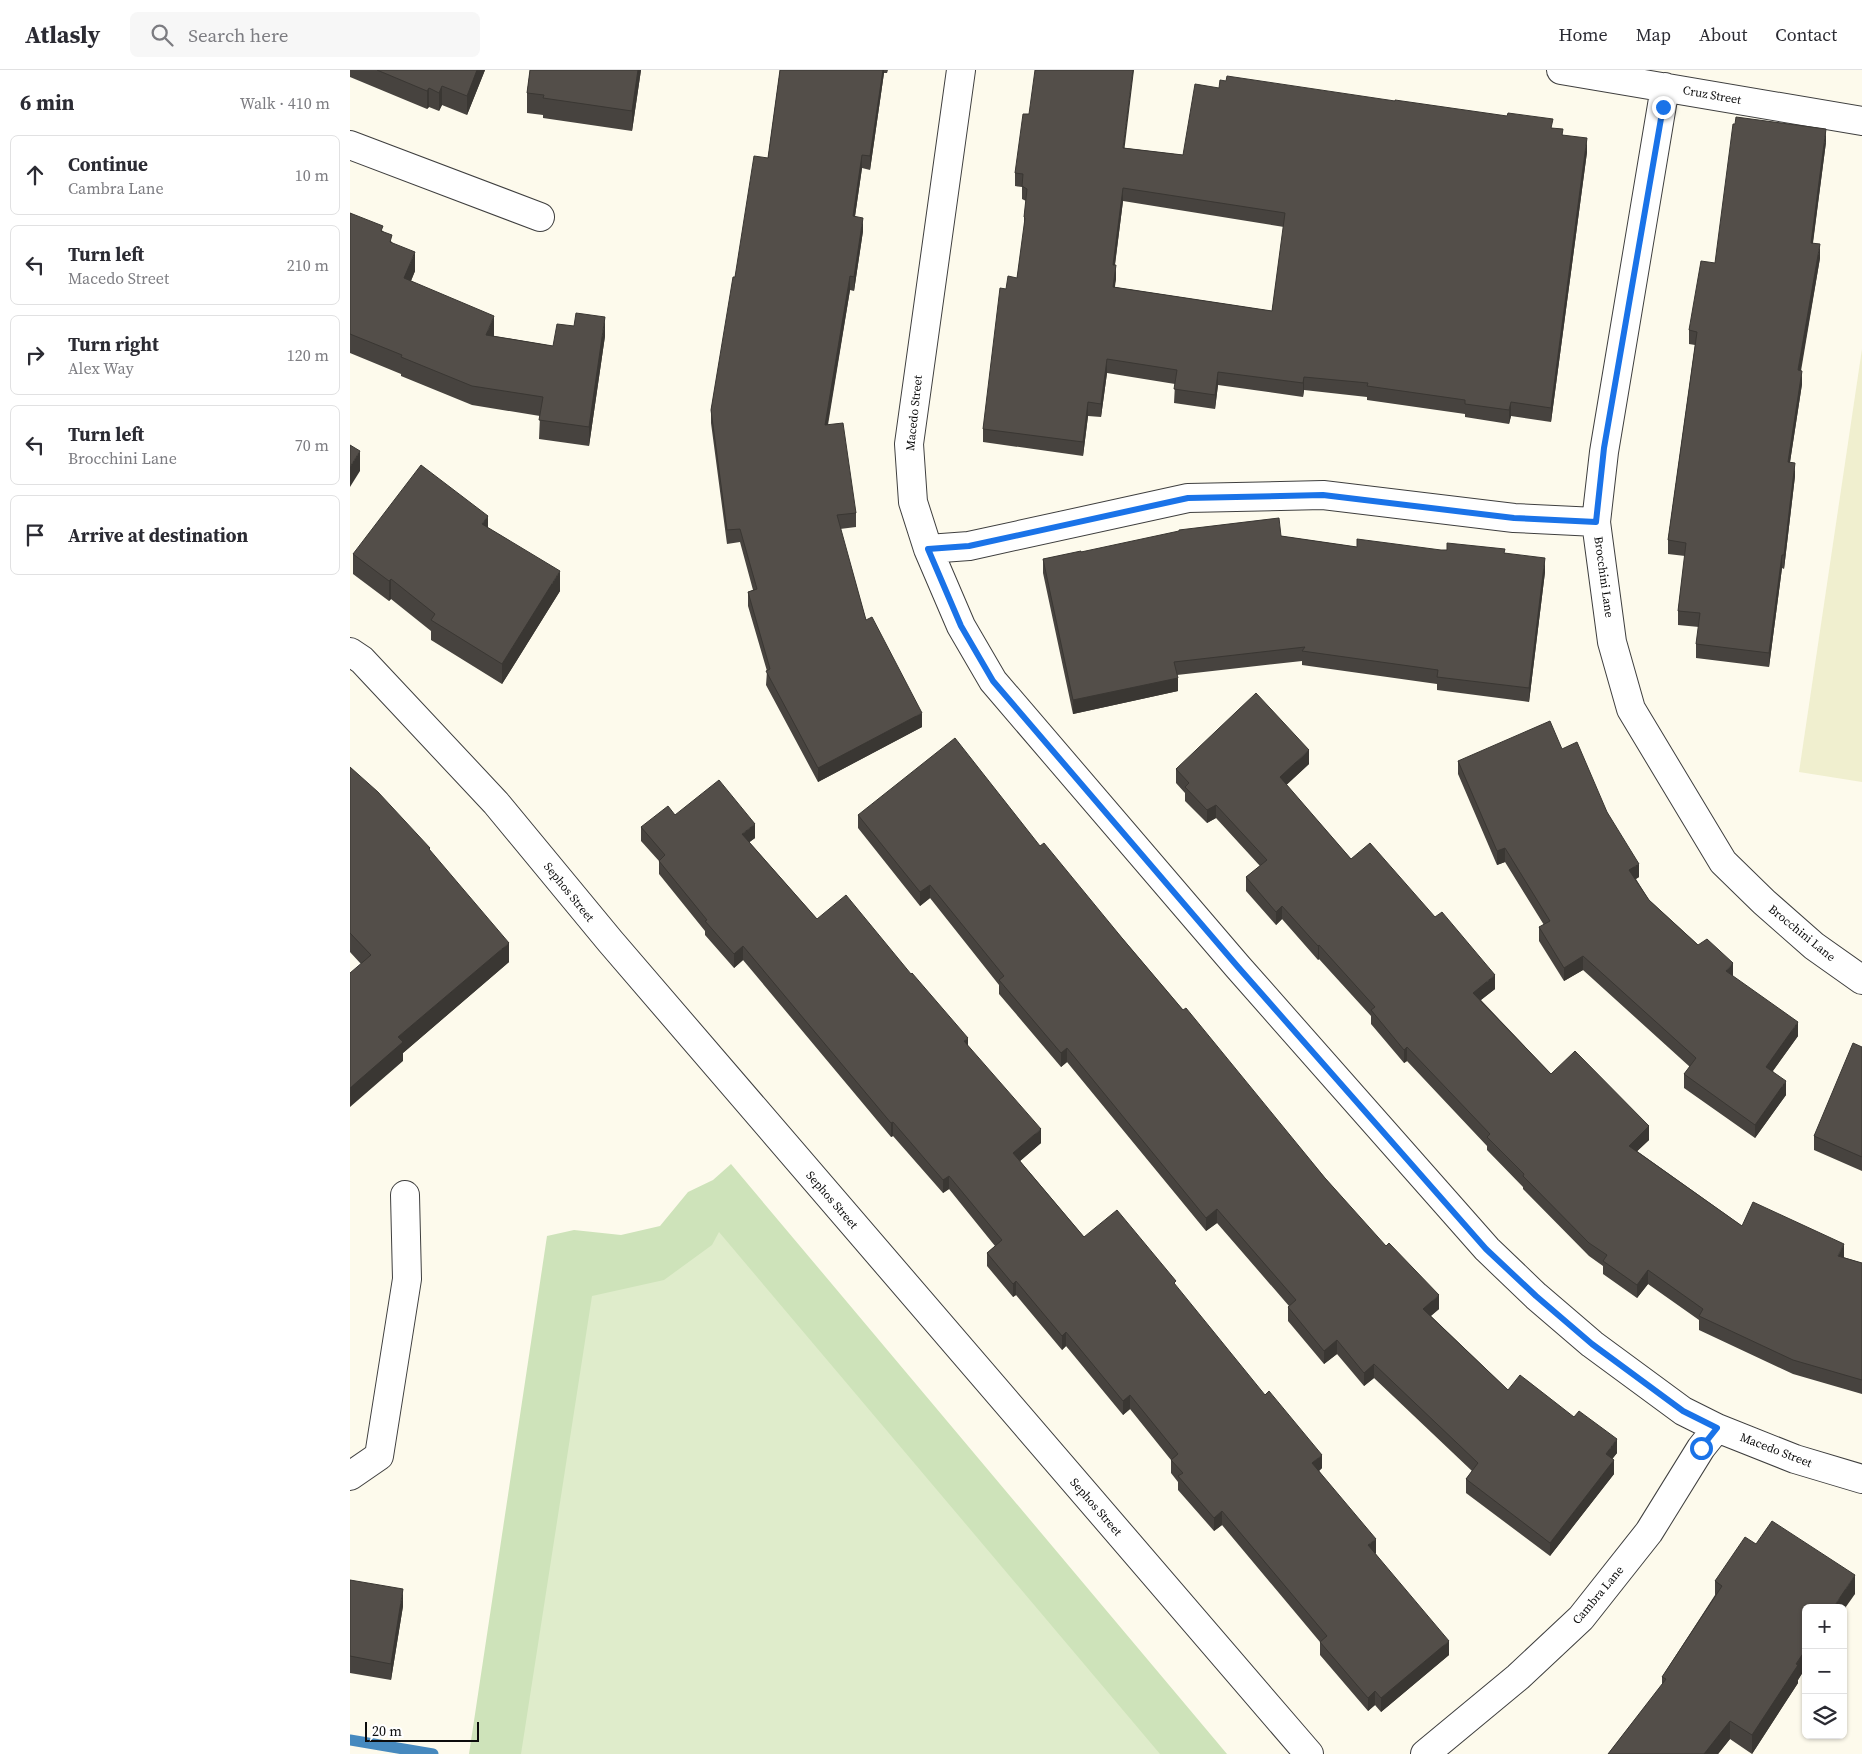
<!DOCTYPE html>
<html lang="en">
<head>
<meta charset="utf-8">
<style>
	body { margin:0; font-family:"Source Serif 4",serif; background:#f7f7f7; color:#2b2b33 }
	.controls { position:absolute; right:15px; bottom:15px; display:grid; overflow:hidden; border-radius:8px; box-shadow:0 1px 4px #0004 }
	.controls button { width:45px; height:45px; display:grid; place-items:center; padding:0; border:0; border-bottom:1px solid #e1e1e2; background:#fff; color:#2b2b33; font:25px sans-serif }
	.scale { position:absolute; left:15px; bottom:12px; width:114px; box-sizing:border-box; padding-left:5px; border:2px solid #0c0c0c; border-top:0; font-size:14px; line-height:18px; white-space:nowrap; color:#0c0c0c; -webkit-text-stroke:4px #fff; paint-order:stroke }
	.stop { position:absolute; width:15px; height:15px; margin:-11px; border:4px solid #1a73e8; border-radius:50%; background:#fff }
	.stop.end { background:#1a73e8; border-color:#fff; box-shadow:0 1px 5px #0008 }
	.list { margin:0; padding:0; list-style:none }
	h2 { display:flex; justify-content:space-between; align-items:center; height:65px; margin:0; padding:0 20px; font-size:21px }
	h2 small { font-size:16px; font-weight:400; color:#7c7c81 }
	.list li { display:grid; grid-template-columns:32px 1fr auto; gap:15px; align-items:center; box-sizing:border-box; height:80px; margin:0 10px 10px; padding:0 10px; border:1px solid #e1e1e2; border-radius:8px }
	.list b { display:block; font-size:19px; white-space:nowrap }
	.list p { margin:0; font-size:16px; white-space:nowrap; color:#7c7c81 }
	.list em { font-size:16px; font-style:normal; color:#7c7c81 }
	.icon { flex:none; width:28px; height:28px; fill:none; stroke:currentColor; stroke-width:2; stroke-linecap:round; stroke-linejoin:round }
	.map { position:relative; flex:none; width:1512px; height:1684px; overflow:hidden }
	header { display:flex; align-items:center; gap:30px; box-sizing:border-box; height:70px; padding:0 25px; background:#fff; border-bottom:1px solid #e1e1e2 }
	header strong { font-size:24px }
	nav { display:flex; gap:28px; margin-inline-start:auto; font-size:18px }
	.search { width:350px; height:45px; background:#f7f7f7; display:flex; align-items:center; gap:12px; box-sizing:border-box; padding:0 18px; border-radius:8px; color:#7c7c81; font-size:19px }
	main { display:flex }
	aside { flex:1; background:#fff }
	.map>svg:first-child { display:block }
	.farmland { fill:#f0efcf }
	.green { fill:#cee3ba }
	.pitch { fill:#dfeccb }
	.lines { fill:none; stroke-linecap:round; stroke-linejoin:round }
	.stream { stroke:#4689be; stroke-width:11 }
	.minor-casing { stroke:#3f3f3f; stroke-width:30 }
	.minor { stroke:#fff; stroke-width:28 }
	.wall { fill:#47433f; fill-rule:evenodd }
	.shaded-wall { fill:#3a3733 }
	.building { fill:#534e49; stroke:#3a3733; fill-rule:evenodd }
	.route { stroke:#1a73e8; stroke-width:6 }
	.labels { text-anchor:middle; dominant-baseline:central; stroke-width:5; stroke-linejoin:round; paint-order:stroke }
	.street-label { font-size:12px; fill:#0c0c0c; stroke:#fff }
</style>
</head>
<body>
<header>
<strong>Atlasly</strong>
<div class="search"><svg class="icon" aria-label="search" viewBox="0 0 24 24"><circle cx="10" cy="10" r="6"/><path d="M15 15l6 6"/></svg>Search here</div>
<nav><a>Home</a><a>Map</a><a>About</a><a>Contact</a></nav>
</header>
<main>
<aside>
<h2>6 min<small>Walk · 410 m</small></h2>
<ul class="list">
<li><svg class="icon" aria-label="ahead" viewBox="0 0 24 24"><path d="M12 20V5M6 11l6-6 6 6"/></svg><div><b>Continue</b><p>Cambra Lane</p></div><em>10 m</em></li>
<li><svg class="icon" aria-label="left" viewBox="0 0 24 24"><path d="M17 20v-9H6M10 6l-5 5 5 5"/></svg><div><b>Turn left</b><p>Macedo Street</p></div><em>210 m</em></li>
<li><svg class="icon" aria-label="right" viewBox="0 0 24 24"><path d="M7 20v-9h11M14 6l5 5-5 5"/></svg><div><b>Turn right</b><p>Alex Way</p></div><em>120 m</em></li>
<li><svg class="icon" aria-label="left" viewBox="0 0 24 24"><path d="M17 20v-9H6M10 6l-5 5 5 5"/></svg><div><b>Turn left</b><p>Brocchini Lane</p></div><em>70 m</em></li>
<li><svg class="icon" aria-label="arrive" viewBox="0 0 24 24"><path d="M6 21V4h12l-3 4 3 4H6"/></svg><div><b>Arrive at destination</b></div></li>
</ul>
</aside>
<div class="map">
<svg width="1512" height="1684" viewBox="0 0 1512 1684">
	<rect width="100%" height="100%" fill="#fdfaec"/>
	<path class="farmland" d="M 1512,279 L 1512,712 L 1449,702 Z"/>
	<path class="green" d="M 381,1094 L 877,1684 L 119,1684 L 197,1166 L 224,1160 L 271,1165 L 310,1156 L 338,1122 L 363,1110 Z"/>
	<path class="pitch" d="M 369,1162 L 810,1684 L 171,1684 L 242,1226 L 314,1210 L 362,1175 Z"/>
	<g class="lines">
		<path class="stream" d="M 0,1670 L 83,1684"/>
		<defs>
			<path id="minor" d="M 611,0 L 559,374 L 563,432 L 578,479 L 611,556 L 643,611 L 888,897 L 1137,1179 L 1186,1226 L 1242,1274 L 1333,1341 L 1367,1358 L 1445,1389 L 1512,1409
				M 1211,0 L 1512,51
				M 1315,17 L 1254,382 L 1246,452 L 1262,572 L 1281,639 L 1373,792 L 1414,832 L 1464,876 L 1512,910
				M 0,75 L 190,147
				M 578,479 L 619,476 L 838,428 L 973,425 L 1164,448 L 1246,452
				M 0,582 L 12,590 L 146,733 L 260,871 L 959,1684
				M 0,1406 L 29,1386 L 57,1209 L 55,1125
				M 1075,1684 L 1168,1607 L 1231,1548 L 1299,1462 L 1351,1378 L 1367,1358"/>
		</defs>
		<use href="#minor" class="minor-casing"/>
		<use href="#minor" class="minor"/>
	</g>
	<path class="wall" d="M 0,0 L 135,0 L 117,45 L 92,35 L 89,41 L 79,37 L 77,39 L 0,7 Z
		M 180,0 L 291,0 L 282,61 L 193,48 L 193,45 L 177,43 L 177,23 Z
		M 430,0 L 538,0 L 537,3 L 534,3 L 520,100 L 512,98 L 505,146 L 513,161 L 504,221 L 500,220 L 478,355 L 506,443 L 506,457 L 490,459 L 516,550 L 572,657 L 468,712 L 416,615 L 417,601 L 398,536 L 398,522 L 403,520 L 390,472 L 377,474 L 361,353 L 361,340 L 385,207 L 418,88 Z
		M 869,18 L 1203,58 L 1237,82 L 1201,352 L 1161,346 L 1159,354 L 1115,347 L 1115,344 L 1017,330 L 1017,327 L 954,320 L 953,327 L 868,315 L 865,339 L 824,333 L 825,314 L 757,303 L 751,347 L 738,346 L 733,386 L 633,372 L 633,359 L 656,219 L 667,208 L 674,161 L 674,147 L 676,131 L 672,129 L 672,117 L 665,116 L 665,103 L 679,44 L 775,78 L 833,85 ZM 773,131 L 934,157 L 922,241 L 764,217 L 766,209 L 765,195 Z
		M 1476,72 L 1463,173 L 1470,188 L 1451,301 L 1452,314 L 1440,392 L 1445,406 L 1434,499 L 1432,498 L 1419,597 L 1346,588 L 1346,574 L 1349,557 L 1328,555 L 1328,541 L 1335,486 L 1318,484 L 1318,470 L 1345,275 L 1339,274 L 1339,260 L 1365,193 Z
		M 0,143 L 33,161 L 65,201 L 61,211 L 144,265 L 144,266 L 203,276 L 255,266 L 239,376 L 189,369 L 190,346 L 122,335 L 51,306 L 51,304 L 0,283 Z
		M 138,458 L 210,521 L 152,614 L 81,570 L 81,561 L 41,529 L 39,531 L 3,504 L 3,484 Z
		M 931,466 L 1007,477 L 1155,483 L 1195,502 L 1179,632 L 1087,620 L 1087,614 L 952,595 L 952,591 L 827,605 L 828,621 L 723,644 L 693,503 L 693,489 L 731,482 Z
		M 1212,679 L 1257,742 L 1289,807 L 1286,809 L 1299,830 L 1448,966 L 1423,1001 L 1436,1025 L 1405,1068 L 1334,1018 L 1334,1004 L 1340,997 L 1233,900 L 1214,911 L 1189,871 L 1189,857 L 1194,855 L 1155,792 L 1147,795 L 1108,704 L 1108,691 Z
		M 959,694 L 936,715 L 1001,789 L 1145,919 L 1131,930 L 1201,1004 L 1299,1070 L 1287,1081 L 1392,1156 L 1512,1193 L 1512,1324 L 1443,1304 L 1349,1260 L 1349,1250 L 1298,1214 L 1287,1228 L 1253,1204 L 1253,1196 L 1239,1186 L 1173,1119 L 1173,1117 L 1137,1080 L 1137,1076 L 1057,991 L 1054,993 L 1021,954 L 1021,946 L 969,889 L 968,890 L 932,849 L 926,855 L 896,821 L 896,807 L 910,796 L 866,748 L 857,753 L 835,731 L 835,723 L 826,713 L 826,699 Z
		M 0,697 L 80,781 L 159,892 L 53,983 L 53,991 L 11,894 L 0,882 Z
		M 325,745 L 405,768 L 399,772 L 467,849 L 618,976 L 691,1073 L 670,1091 L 734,1167 L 826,1217 L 972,1398 L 969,1401 L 1026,1483 L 1025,1483 L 1099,1585 L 1031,1642 L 1025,1635 L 1018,1641 L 970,1585 L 970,1572 L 872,1455 L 864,1461 L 828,1420 L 828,1412 L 821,1403 L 821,1390 L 780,1339 L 773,1345 L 716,1276 L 712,1280 L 666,1225 L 663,1227 L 637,1196 L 637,1183 L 645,1176 L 599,1119 L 593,1123 L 543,1066 L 541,1067 L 393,890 L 384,898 L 355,865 L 355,861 L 309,804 L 309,791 L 291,771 L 291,757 Z
		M 508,745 L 690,776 L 772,868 L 975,1108 L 1089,1239 L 1081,1246 L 1158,1320 L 1267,1383 L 1262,1389 L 1264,1404 L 1200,1486 L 1116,1423 L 1116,1409 L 1122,1401 L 1024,1308 L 1014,1316 L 987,1284 L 974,1294 L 938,1251 L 938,1237 L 939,1236 L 867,1153 L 856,1161 L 717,992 L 711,997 L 649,924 L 649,915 L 580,828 L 570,836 L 508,758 Z
		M 1512,977 L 1512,1101 L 1464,1080 L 1464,1066 Z
		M 1406,1474 L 1505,1524 L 1456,1538 L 1456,1597 L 1448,1610 L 1448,1613 L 1402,1684 L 1380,1669 L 1368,1684 L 1258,1684 L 1312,1615 L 1312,1607 L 1365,1525 L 1365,1511 Z
		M 0,1510 L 53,1536 L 41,1610 L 0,1603 Z"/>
	<path class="shaded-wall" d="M 127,0 L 135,0 L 117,45 L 117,26 Z
		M 288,0 L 291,0 L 282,61 L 282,41 Z
		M 533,0 L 534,0 L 534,3 L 520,100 L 520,86 Z
		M 783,0 L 784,0 L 773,91 L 773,78 Z
		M 92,16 L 92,35 L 89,41 L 89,23 Z
		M 79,18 L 79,37 L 77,39 L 77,21 Z
		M 1476,59 L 1476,72 L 1461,186 L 1461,173 Z
		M 1237,68 L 1237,82 L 1201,352 L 1201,338 Z
		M 512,85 L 512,98 L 503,160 L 503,146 Z
		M 773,118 L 773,131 L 763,209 L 763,195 Z
		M 513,148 L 513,161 L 504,221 L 504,207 Z
		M 1470,174 L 1470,188 L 1448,314 L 1448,300 Z
		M 65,182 L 65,201 L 54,227 L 54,208 Z
		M 766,195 L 766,209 L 763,231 L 763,217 Z
		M 500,206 L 500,220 L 475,369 L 475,355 Z
		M 144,246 L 144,265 L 136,284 L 136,265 Z
		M 255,247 L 255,266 L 239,376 L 239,357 Z
		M 757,289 L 757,303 L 751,347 L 751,334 Z
		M 1452,301 L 1452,314 L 1438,405 L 1438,392 Z
		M 868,302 L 868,315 L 865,339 L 865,325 Z
		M 954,307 L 954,320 L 953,327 L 953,313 Z
		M 738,332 L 738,346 L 733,386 L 733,372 Z
		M 1161,332 L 1161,346 L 1159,354 L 1159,340 Z
		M 10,381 L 10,401 L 0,417 L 0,397 Z
		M 1445,393 L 1445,406 L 1434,499 L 1434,485 Z
		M 138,446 L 138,466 L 132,454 Z
		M 1432,485 L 1432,498 L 1419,597 L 1419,583 Z
		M 1195,488 L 1195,502 L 1179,632 L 1179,618 Z
		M 210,501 L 210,521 L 152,614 L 152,594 Z
		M 41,509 L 41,529 L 39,531 L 39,511 Z
		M 828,608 L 828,621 L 723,644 L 723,630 Z
		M 572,643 L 572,657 L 468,712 L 468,698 Z
		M 959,680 L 959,694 L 930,721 L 930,707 Z
		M 866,735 L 866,748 L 857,753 L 857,740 Z
		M 405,754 L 405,768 L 392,778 L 392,764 Z
		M 1155,778 L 1155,792 L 1147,795 L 1147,781 Z
		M 1289,794 L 1289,807 L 1279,813 L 1279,800 Z
		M 580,815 L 580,828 L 570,836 L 570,822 Z
		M 932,836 L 932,849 L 926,855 L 926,842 Z
		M 159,873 L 159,892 L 53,983 L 53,991 L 0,1037 L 0,1018 L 48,967 Z
		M 969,875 L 969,889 L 968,890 L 968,876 Z
		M 393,876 L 393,890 L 384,898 L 384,884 Z
		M 1233,886 L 1233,900 L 1214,911 L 1214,898 Z
		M 1383,893 L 1383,907 L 1376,901 Z
		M 1145,905 L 1145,919 L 1123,936 L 1123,923 Z
		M 1448,952 L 1448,966 L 1416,1010 L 1416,997 Z
		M 618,968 L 618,981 L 614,971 Z
		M 1057,977 L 1057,991 L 1054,993 L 1054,980 Z
		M 717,978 L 717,992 L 711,997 L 711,983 Z
		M 1436,1011 L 1436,1025 L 1405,1068 L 1405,1055 Z
		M 543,1052 L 543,1066 L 541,1067 L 541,1053 Z
		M 1299,1056 L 1299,1070 L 1279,1089 L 1279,1076 Z
		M 691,1059 L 691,1073 L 663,1097 L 663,1083 Z
		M 599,1106 L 599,1119 L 593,1123 L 593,1110 Z
		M 867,1139 L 867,1153 L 856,1161 L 856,1148 Z
		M 1494,1174 L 1494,1188 L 1488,1186 Z
		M 1298,1200 L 1298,1214 L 1287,1228 L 1287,1215 Z
		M 666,1211 L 666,1225 L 663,1227 L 663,1214 Z
		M 1089,1225 L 1089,1239 L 1073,1252 L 1073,1239 Z
		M 716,1262 L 716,1276 L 712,1280 L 712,1266 Z
		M 987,1270 L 987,1284 L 974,1294 L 974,1281 Z
		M 1024,1294 L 1024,1308 L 1014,1316 L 1014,1303 Z
		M 780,1325 L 780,1339 L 773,1345 L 773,1331 Z
		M 1267,1369 L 1267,1383 L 1256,1397 L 1256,1384 Z
		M 972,1385 L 972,1398 L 962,1407 L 962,1393 Z
		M 1264,1390 L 1264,1404 L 1200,1486 L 1200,1473 Z
		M 872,1441 L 872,1455 L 864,1461 L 864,1448 Z
		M 1026,1469 L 1026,1483 L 1018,1489 L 1018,1475 Z
		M 1505,1505 L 1505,1524 L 1493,1541 L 1493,1538 L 1483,1538 Z
		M 53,1519 L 53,1536 L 41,1610 L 41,1594 Z
		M 1099,1571 L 1099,1585 L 1031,1642 L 1031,1628 Z
		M 1456,1579 L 1456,1597 L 1448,1610 L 1448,1613 L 1402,1684 L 1402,1665 Z
		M 1025,1621 L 1025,1635 L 1018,1641 L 1018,1628 Z
		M 1380,1651 L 1380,1669 L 1368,1684 L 1354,1684 Z"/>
	<path class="building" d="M 27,0 L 127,0 L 117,26 L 92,16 L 89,23 L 79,18 L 77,21 Z
		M 180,0 L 288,0 L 282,41 L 193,28 L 194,25 L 177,23 Z
		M 430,0 L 533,0 L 520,86 L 512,85 L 503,146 L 513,148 L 504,207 L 500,206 L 475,355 L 493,353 L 506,443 L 487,445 L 516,550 L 522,547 L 572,643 L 468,698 L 416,601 L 420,599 L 398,522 L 407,519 L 390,459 L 377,460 L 361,340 L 383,207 L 385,207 L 404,86 L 418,88 Z
		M 685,0 L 783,0 L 773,78 L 833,85 L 845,14 L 869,18 L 870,10 L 876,11 L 877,6 L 1045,31 L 1045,30 L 1157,46 L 1158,43 L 1203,49 L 1201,58 L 1213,59 L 1212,65 L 1237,68 L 1201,338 L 1161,332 L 1159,340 L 1115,334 L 1115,330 L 1017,316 L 1018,313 L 954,307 L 953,313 L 868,302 L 865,325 L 824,319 L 827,300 L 757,289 L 751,334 L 738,332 L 733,372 L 633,359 L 650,218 L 656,219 L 658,206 L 667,208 L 675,148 L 674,147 L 677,119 L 672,116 L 673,104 L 665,103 L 673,44 L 679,44 ZM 773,118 L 935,143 L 922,241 L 763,217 L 766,195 L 763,195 Z
		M 1386,47 L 1476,59 L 1461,173 L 1470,174 L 1448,300 L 1452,301 L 1438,392 L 1445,393 L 1434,485 L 1432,485 L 1419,583 L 1346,574 L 1350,543 L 1328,541 L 1336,473 L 1318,470 L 1347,262 L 1339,260 L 1351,191 L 1365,193 L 1383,54 L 1385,54 Z
		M 0,143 L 33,156 L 31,161 L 42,165 L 40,172 L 65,182 L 54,208 L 144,246 L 136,265 L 203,276 L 207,254 L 224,256 L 226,243 L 255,247 L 239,357 L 189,350 L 193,327 L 122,316 L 51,287 L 52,285 L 0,264 Z
		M 0,375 L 10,381 L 0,397 Z
		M 71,395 L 138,446 L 132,454 L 210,501 L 152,594 L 81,550 L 85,544 L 41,509 L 39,511 L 3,484 Z
		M 929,448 L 931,466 L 1007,477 L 1007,469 L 1091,480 L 1097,480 L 1097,473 L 1155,479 L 1154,483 L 1195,488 L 1179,618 L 1087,607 L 1088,600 L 952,581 L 955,577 L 824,592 L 828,608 L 723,630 L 693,489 L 731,481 L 731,482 L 829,461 L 829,460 Z
		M 906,623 L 959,680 L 930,707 L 1001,789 L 1020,773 L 1085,847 L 1092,842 L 1145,905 L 1123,923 L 1201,1004 L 1225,981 L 1299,1056 L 1279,1076 L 1392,1156 L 1403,1132 L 1494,1174 L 1488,1186 L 1512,1193 L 1512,1310 L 1443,1290 L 1349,1246 L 1353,1239 L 1298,1200 L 1287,1215 L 1253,1191 L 1257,1185 L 1239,1173 L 1173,1106 L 1174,1104 L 1137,1067 L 1140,1064 L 1057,977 L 1054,980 L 1021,940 L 1025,937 L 969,875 L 968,876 L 932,836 L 926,842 L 896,807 L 917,790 L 866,735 L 857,740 L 835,717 L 839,713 L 826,699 Z
		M 1200,651 L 1212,679 L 1227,672 L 1257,742 L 1289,794 L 1279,800 L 1299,830 L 1348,875 L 1357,869 L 1383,893 L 1376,901 L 1448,952 L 1416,997 L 1436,1011 L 1405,1055 L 1334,1004 L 1346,988 L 1233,886 L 1214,898 L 1189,857 L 1200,851 L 1155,778 L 1147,781 L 1108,691 Z
		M 605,668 L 690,776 L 694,773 L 772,868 L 833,940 L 836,938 L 975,1108 L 1036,1176 L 1039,1173 L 1089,1225 L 1073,1239 L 1158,1320 L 1170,1305 L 1224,1347 L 1229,1341 L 1267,1369 L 1256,1384 L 1264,1390 L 1200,1473 L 1116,1409 L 1128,1393 L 1024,1294 L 1014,1303 L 987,1270 L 974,1281 L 938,1237 L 946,1230 L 867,1139 L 856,1148 L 717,978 L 711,983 L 649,910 L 654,906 L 580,815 L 570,822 L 508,745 Z
		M 0,697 L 28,722 L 80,778 L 79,779 L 159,873 L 48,967 L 53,972 L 0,1018 L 0,903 L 21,885 L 0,863 Z
		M 369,710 L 405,754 L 392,764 L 467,849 L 496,825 L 561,904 L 562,903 L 618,968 L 614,971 L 691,1059 L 663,1083 L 734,1167 L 767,1140 L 826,1211 L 824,1213 L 915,1325 L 919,1321 L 972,1385 L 962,1393 L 1026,1469 L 1018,1475 L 1099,1571 L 1031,1628 L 1025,1621 L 1018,1628 L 970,1572 L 977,1566 L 872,1441 L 864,1448 L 828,1406 L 833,1403 L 821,1390 L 828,1384 L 780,1325 L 773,1331 L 716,1262 L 712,1266 L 666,1211 L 663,1214 L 637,1183 L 652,1170 L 599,1106 L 593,1110 L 543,1052 L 541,1053 L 393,876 L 384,884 L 355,851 L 357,850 L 309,791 L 315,785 L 291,757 L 318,736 L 325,745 Z
		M 1503,973 L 1512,977 L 1512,1087 L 1464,1066 Z
		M 1422,1451 L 1505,1505 L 1483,1538 L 1456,1538 L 1456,1579 L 1446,1594 L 1448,1595 L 1402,1665 L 1380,1651 L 1354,1684 L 1258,1684 L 1316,1609 L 1312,1607 L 1372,1516 L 1365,1511 L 1395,1467 L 1406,1474 Z
		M 0,1510 L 53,1519 L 41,1594 L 0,1586 Z"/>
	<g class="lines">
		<path class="route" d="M 1313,37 L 1254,378 L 1246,452 L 1164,448 L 973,425 L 838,428 L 619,476 L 578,479 L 611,556 L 643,611 L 888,897 L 1136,1179 L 1186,1226 L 1242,1274 L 1333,1341 L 1367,1358 L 1351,1378"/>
	</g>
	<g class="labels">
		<g class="street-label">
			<text transform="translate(1362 25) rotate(10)">Cruz Street</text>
			<text transform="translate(564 343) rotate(-84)">Macedo Street</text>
			<text transform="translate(1254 507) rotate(82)">Brocchini Lane</text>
			<text transform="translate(219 822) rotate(51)">Sephos Street</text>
			<text transform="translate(1452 863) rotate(39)">Brocchini Lane</text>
			<text transform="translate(482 1130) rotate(49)">Sephos Street</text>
			<text transform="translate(1426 1380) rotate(21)">Macedo Street</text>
			<text transform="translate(746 1437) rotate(49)">Sephos Street</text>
			<text transform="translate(1248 1525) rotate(-50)">Cambra Lane</text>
		</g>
	</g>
</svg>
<div class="controls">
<button>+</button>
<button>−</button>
<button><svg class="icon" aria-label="layers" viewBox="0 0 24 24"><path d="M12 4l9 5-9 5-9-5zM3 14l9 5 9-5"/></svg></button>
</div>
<div class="scale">20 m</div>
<div class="stop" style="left:1351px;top:1378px"></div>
<div class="stop end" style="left:1313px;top:37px"></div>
</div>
</main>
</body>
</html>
